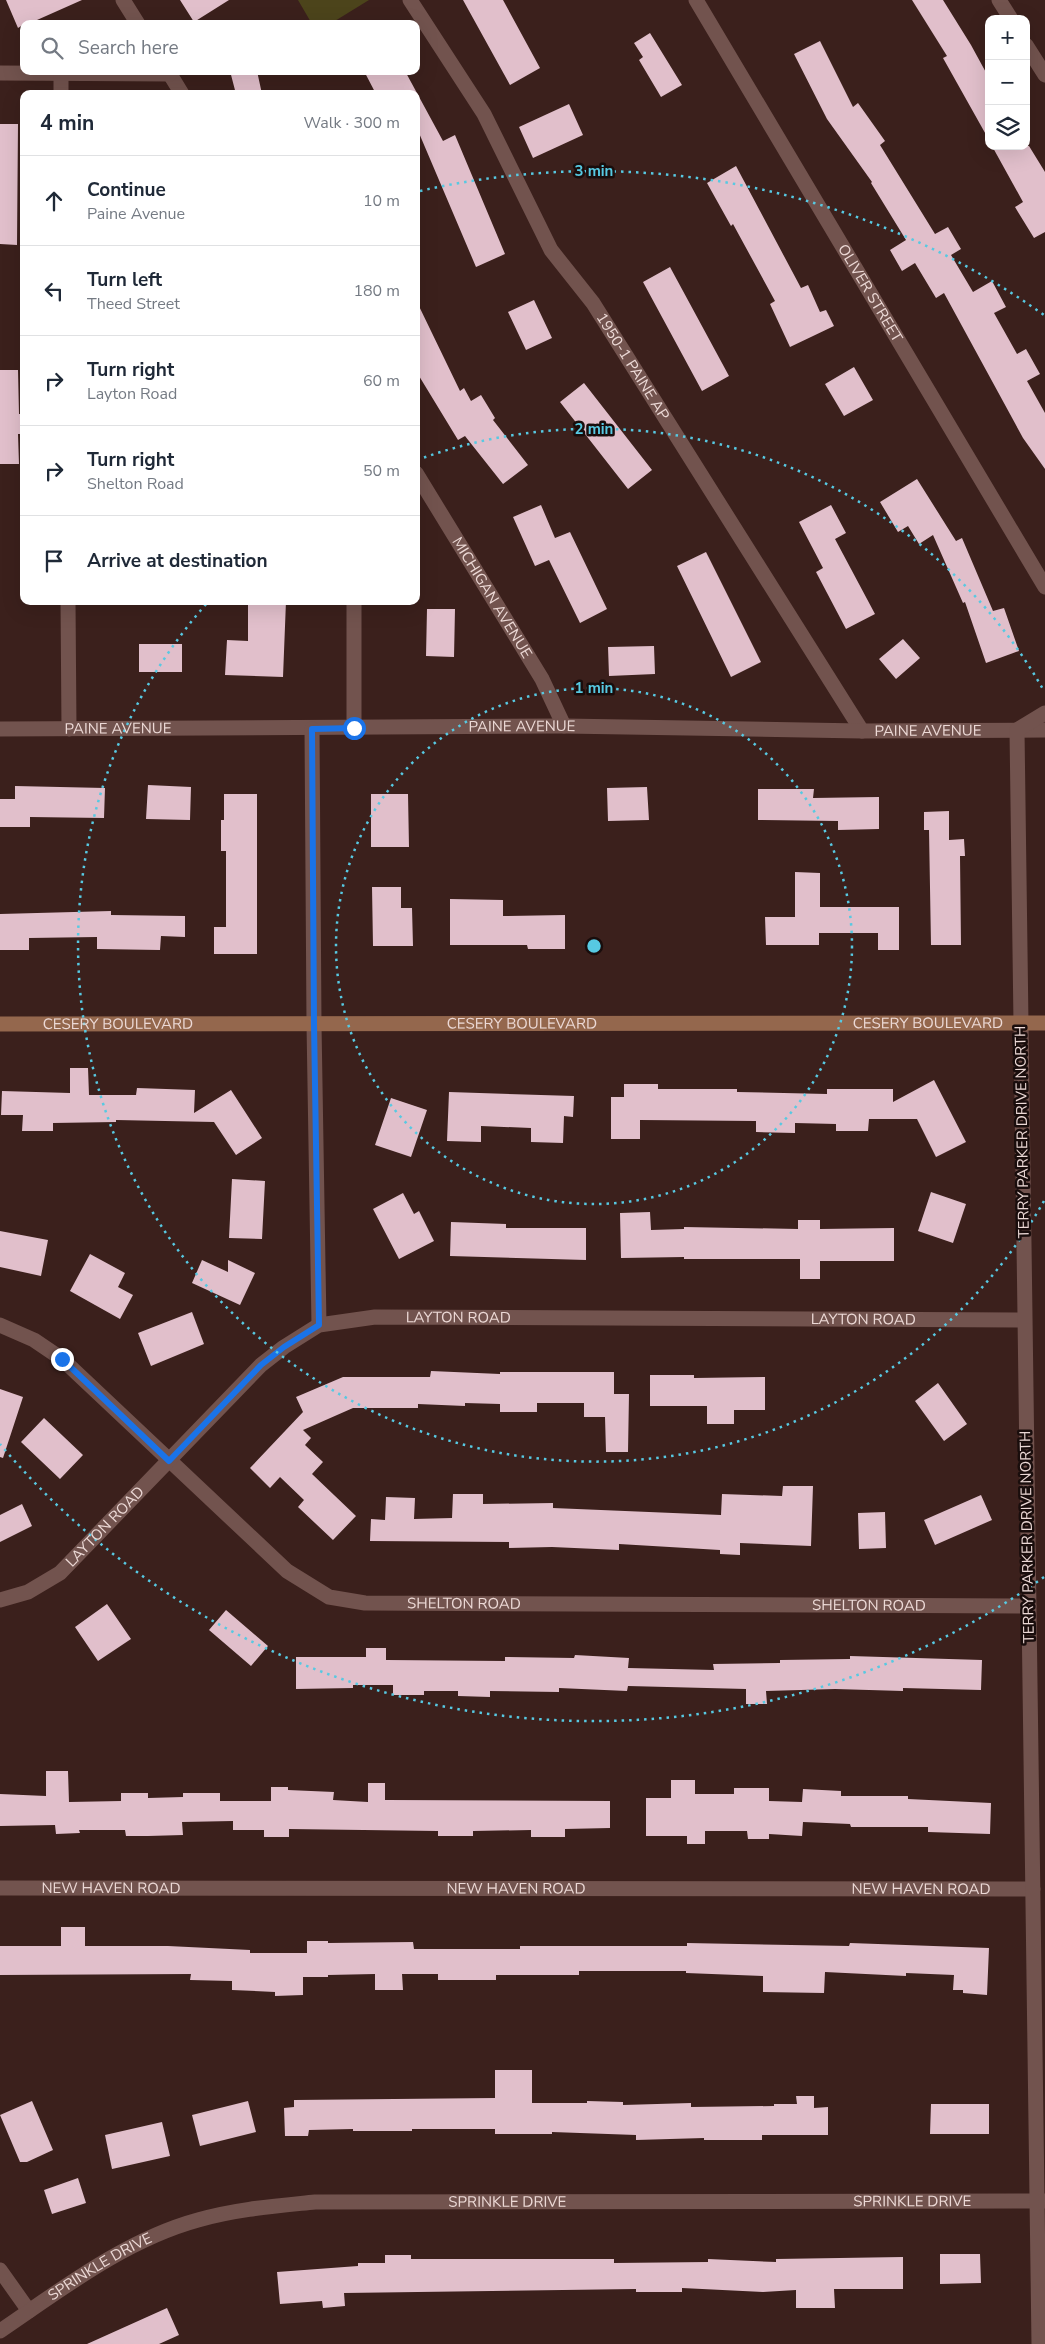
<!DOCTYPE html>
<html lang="en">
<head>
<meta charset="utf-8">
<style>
	body { margin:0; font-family:"Nunito Sans",sans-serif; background:#f6f6f7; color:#1f2937 }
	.controls { position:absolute; right:15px; top:15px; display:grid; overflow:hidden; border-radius:10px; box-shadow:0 5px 20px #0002 }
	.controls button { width:45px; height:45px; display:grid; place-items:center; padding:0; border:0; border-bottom:1px solid #e0e1e3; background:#fff; color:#1f2937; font:25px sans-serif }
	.stop { position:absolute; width:15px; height:15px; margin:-11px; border:4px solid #1a73e8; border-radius:50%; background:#fff }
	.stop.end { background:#1a73e8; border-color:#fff; box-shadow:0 1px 5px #0008 }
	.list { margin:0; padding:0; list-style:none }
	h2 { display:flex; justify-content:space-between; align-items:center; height:65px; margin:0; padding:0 20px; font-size:21px }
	h2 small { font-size:16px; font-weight:400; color:#747a83 }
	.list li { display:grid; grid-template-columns:32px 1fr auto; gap:15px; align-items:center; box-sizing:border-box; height:90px; padding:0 20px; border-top:1px solid #e0e1e3 }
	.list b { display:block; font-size:19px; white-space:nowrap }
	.list p { margin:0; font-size:16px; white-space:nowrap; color:#747a83 }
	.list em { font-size:16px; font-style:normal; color:#747a83 }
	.icon { flex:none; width:28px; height:28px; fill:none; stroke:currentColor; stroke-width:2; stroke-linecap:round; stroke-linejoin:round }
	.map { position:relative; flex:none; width:1045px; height:2344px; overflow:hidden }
	.search { position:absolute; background:#fff; box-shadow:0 5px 20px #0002; left:20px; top:20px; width:400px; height:55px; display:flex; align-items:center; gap:12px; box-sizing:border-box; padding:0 18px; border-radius:10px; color:#747a83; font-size:19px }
	.panel { position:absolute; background:#fff; box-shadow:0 5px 20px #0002; left:20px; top:90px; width:400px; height:515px; border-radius:10px }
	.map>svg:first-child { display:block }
	.green { fill:#4c441b }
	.building { fill:#e1bfcb }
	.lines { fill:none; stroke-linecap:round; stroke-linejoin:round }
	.street { stroke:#72534e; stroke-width:15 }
	.secondary { stroke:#94674d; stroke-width:15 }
	.route { stroke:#1a73e8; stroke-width:6 }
	.ring { fill:none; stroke:#57c9e2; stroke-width:2.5; stroke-dasharray:2.5 5 }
	.labels { text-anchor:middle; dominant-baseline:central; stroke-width:5; stroke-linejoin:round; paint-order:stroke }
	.street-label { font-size:15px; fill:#ecd9d6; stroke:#190d0c }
	.centre { fill:#57c9e2; stroke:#190d0c; stroke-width:2.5 }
	.ring-label { font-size:15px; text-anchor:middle; font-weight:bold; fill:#57c9e2; stroke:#190d0c; stroke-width:5; stroke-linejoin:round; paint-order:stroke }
</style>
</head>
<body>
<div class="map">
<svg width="1045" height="2344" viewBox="0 0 1045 2344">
	<rect width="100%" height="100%" fill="#3b201c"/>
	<path class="green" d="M 298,0 L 369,0 L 330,24 L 312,24 Z"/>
	<path class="building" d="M 6,0 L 82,0 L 28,24 L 24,24 L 18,28 Z
		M 180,0 L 229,0 L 194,22 Z
		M 463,0 L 503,0 L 540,68 L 510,85 Z
		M 912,0 L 943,0 L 971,45 L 989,78 L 989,140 L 943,58 L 947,56 Z
		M 650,33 L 682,85 L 661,97 L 639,60 L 643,57 L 634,43 Z
		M 820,41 L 853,107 L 858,103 L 885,141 L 880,145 L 935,234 L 948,227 L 961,249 L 951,255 L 973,292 L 992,281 L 1006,307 L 994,313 L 1017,354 L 1026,349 L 1040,374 L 1027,381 L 1045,413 L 1045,469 L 1023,438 L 944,293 L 936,298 L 915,263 L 902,271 L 890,250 L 906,240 L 871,183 L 872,182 L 827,119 L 794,54 Z
		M 230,71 L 257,71 L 262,94 L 236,94 Z
		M 364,71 L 405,71 L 443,141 L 455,135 L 505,254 L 476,267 L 416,126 L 416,94 L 376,94 Z
		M 569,104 L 583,135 L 533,158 L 519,127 Z
		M 0,124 L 18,124 L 17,245 L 0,244 Z
		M 992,146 L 1029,146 L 1045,172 L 1045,232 L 1034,238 L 1015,207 L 1023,202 Z
		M 736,166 L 801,288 L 808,285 L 820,312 L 826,310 L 834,326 L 790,347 L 770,304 L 775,301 L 733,224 L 731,226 L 707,183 Z
		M 670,267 L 729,376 L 702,391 L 643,282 Z
		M 416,300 L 460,391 L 464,388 L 471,401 L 481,395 L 495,418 L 493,420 L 528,465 L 503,484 L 465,436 L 458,440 L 416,371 Z
		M 534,300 L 552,338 L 526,350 L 508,312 Z
		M 854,367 L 873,400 L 844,416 L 825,384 Z
		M 0,370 L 18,370 L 19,414 L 24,414 L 24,434 L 18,434 L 19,464 L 0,464 Z
		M 584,383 L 652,470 L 628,489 L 560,402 Z
		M 917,479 L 956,541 L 962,538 L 993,611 L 1004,608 L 1019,651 L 986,663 L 965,602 L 963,603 L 933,535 L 919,544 L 908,526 L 898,532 L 880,502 Z
		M 541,505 L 555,538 L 570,532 L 607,609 L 580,623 L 549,560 L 535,566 L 513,517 Z
		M 831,505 L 846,533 L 835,539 L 875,614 L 846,629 L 816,572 L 823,568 L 799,522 Z
		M 706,552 L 761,662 L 731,677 L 677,566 Z
		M 248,601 L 286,601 L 283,677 L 225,675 L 227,640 L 248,641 Z
		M 427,609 L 455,609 L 454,657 L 426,656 Z
		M 903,639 L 920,658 L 896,679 L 879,659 Z
		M 139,644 L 182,644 L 182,672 L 139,672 Z
		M 654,646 L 655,674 L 609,676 L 608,647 Z
		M 148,785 L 191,787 L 190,820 L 146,819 Z
		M 15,786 L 105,788 L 104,818 L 30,817 L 30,827 L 0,827 L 0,799 L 15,799 Z
		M 647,787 L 649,820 L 608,821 L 607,788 Z
		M 758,789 L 814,789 L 813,798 L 879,797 L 879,829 L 838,830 L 838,821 L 758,820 Z
		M 224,794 L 257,794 L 257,954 L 214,954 L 214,927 L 226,927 L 226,851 L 221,851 L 221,820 L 224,820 Z
		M 371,794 L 408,794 L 409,847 L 371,847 Z
		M 949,811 L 949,840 L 964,839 L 965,856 L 960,856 L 961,945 L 931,945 L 929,830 L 924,830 L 924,812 Z
		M 795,872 L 820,873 L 820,907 L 899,907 L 899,950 L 878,950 L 878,933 L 819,933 L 819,945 L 766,945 L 765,917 L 795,917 Z
		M 372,887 L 401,887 L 401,908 L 412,908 L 413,946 L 373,946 Z
		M 450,899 L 503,900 L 503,916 L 565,915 L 565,949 L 528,949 L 527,945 L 450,945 Z
		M 111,911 L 111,915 L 185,916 L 185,937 L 161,936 L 160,950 L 97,949 L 97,937 L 29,938 L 29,950 L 0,950 L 0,914 Z
		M 70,1068 L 88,1068 L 89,1095 L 136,1095 L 137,1088 L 195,1090 L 194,1113 L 231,1090 L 262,1138 L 236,1155 L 214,1122 L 116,1120 L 116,1122 L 53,1123 L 53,1131 L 22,1131 L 23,1115 L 1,1115 L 2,1091 L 70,1093 Z
		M 934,1080 L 966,1142 L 936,1157 L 917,1119 L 869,1119 L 868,1131 L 836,1131 L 836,1124 L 795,1123 L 795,1133 L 756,1132 L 756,1121 L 640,1120 L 640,1139 L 611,1139 L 611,1097 L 624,1097 L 624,1084 L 658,1084 L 658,1089 L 737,1089 L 737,1092 L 827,1094 L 827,1089 L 893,1089 L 893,1102 Z
		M 449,1092 L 574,1096 L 573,1117 L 564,1116 L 563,1143 L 531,1142 L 531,1128 L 481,1126 L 481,1142 L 447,1141 Z
		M 391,1098 L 427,1110 L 411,1157 L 375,1145 Z
		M 232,1179 L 265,1181 L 262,1239 L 229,1238 Z
		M 931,1192 L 966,1204 L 953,1243 L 918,1231 Z
		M 403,1193 L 414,1214 L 419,1211 L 434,1241 L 399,1259 L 373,1209 Z
		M 650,1212 L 651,1230 L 684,1229 L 684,1227 L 798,1229 L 798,1220 L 820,1220 L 820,1229 L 894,1228 L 894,1261 L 820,1261 L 820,1279 L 800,1279 L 800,1259 L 684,1259 L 684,1257 L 621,1258 L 620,1213 Z
		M 451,1222 L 506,1224 L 506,1228 L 586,1228 L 586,1260 L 450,1256 Z
		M 0,1231 L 48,1240 L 41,1276 L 0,1267 Z
		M 90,1254 L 125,1273 L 118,1287 L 133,1295 L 120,1319 L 70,1291 Z
		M 202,1260 L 228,1272 L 228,1260 L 255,1273 L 240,1305 L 192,1283 Z
		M 192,1312 L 204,1344 L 151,1366 L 138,1333 Z
		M 431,1371 L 500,1374 L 500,1372 L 614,1372 L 614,1394 L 629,1394 L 628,1452 L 606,1452 L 605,1417 L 584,1417 L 584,1403 L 537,1403 L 537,1412 L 500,1412 L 500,1404 L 465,1403 L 465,1406 L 418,1404 L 418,1408 L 353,1408 L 303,1430 L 311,1438 L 305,1445 L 323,1462 L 312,1474 L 356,1516 L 333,1540 L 298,1507 L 304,1500 L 280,1477 L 270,1488 L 250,1468 L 303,1412 L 296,1397 L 343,1377 L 430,1377 Z
		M 650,1375 L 694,1375 L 694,1378 L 765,1377 L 765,1410 L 734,1410 L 734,1424 L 707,1424 L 707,1406 L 650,1406 Z
		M 938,1383 L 967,1424 L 944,1441 L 915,1401 Z
		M 0,1389 L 23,1397 L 3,1458 L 0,1457 Z
		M 44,1418 L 83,1455 L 60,1479 L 21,1442 Z
		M 783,1486 L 813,1486 L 811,1546 L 740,1543 L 740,1555 L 720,1554 L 720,1550 L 619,1544 L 619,1550 L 552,1547 L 509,1548 L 509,1542 L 370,1541 L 371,1519 L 385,1520 L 386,1497 L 415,1498 L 414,1519 L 452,1518 L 453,1494 L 483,1494 L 483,1504 L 553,1503 L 553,1508 L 721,1515 L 722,1494 L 782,1496 Z
		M 981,1495 L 992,1520 L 935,1545 L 924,1520 Z
		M 22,1504 L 32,1526 L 0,1542 L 0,1515 Z
		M 885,1512 L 886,1548 L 859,1549 L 858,1513 Z
		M 107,1604 L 131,1639 L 98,1661 L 75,1627 Z
		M 226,1610 L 268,1646 L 251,1666 L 209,1630 Z
		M 366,1648 L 386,1648 L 386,1660 L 505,1661 L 505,1657 L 574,1658 L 575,1655 L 629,1658 L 628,1668 L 714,1670 L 713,1664 L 780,1663 L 780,1660 L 850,1659 L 850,1656 L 982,1660 L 981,1690 L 903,1688 L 903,1691 L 835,1689 L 766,1691 L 767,1704 L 746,1704 L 746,1689 L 628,1686 L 627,1691 L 559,1688 L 559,1692 L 490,1691 L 490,1697 L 458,1696 L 458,1691 L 424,1691 L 424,1695 L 393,1695 L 393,1685 L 353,1685 L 353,1688 L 296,1689 L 296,1657 L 366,1657 Z
		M 46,1771 L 68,1771 L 69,1802 L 121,1801 L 121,1793 L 148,1793 L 148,1798 L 183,1797 L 183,1793 L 220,1793 L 220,1801 L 271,1801 L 271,1787 L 288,1787 L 288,1790 L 334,1792 L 333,1800 L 368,1802 L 368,1783 L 385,1783 L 385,1800 L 610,1801 L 610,1828 L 565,1829 L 565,1837 L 531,1837 L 531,1830 L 473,1831 L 473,1836 L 438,1836 L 438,1831 L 289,1829 L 289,1837 L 264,1837 L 264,1830 L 233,1830 L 233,1821 L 182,1822 L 183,1835 L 148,1836 L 126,1836 L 125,1830 L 79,1830 L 80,1833 L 56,1834 L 55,1825 L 0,1826 L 0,1794 L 46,1796 Z
		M 671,1780 L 695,1780 L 695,1794 L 734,1794 L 734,1788 L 769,1788 L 769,1801 L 802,1802 L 803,1789 L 841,1791 L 841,1796 L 908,1796 L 908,1799 L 991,1803 L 990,1834 L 928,1832 L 928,1827 L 851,1827 L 850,1824 L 803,1822 L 802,1836 L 769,1834 L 769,1839 L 748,1839 L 747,1831 L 705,1831 L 705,1844 L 687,1844 L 687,1836 L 646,1836 L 646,1798 L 671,1798 Z
		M 61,1927 L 85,1927 L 85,1946 L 168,1946 L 250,1950 L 250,1953 L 307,1953 L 307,1941 L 328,1941 L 328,1943 L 413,1942 L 414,1949 L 520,1949 L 520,1946 L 687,1946 L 687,1943 L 849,1946 L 850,1943 L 989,1948 L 987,1995 L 963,1993 L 963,1990 L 953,1990 L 954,1975 L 906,1973 L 906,1976 L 825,1972 L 824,1993 L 763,1992 L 763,1976 L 686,1973 L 686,1971 L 579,1971 L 579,1975 L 496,1975 L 496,1980 L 438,1980 L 438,1974 L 402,1974 L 403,1990 L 375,1990 L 375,1974 L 328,1975 L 328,1977 L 303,1977 L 303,1995 L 275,1996 L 275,1992 L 232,1990 L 232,1981 L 190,1980 L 191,1974 L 0,1975 L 0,1946 L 61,1946 Z
		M 495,2070 L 532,2070 L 532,2103 L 587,2103 L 587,2101 L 623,2102 L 623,2105 L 691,2103 L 691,2107 L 774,2106 L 774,2104 L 797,2104 L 796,2096 L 814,2096 L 814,2108 L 828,2107 L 828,2135 L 762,2135 L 762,2140 L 704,2140 L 704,2138 L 636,2140 L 636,2135 L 552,2132 L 552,2134 L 495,2134 L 495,2129 L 412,2129 L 412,2131 L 353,2131 L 353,2129 L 309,2130 L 308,2136 L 285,2136 L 284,2108 L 294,2107 L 294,2100 L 495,2098 Z
		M 32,2101 L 53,2150 L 27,2162 L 20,2162 L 0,2115 Z
		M 248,2101 L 256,2132 L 200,2146 L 192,2115 Z
		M 931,2104 L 989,2104 L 989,2134 L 930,2134 Z
		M 162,2122 L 170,2156 L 112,2169 L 105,2135 Z
		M 78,2178 L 86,2203 L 52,2214 L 44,2190 Z
		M 940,2254 L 980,2254 L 981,2283 L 940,2284 Z
		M 385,2255 L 411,2255 L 411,2259 L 614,2259 L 614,2263 L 708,2262 L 708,2259 L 776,2262 L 776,2259 L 903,2257 L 903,2289 L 834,2289 L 835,2308 L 796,2308 L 796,2290 L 763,2292 L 682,2288 L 682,2292 L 636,2292 L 636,2289 L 344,2293 L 345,2306 L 323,2308 L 322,2301 L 280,2304 L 277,2272 L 358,2266 L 358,2263 L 385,2263 Z
		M 167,2308 L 179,2335 L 159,2344 L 87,2344 Z"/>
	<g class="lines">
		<g class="street">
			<path d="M 123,0 L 138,24"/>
			<path id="s1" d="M 410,0 L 484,114 L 551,250 L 593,303 L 862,731"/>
			<path id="s2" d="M 696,0 L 1045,587"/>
			<path d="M 999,0 L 1011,19"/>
			<path d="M 1026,45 L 1045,75"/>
			<path d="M 168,71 L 182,94"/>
			<path d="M 0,73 L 170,74"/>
			<path d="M 61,74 L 61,94"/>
			<path id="s3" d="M 416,473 L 542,679 L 564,726"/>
			<path d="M 68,601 L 69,729"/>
			<path d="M 354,601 L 354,727"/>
			<path id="s4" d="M 0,729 L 564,726 L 862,731 L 1045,730"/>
			<path d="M 312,729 L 314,1024 L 319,1325"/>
			<path id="s5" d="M 0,1325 L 34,1340 L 62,1359 L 287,1571 L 329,1597 L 365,1603 L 1029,1606"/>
			<path id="s6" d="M 0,1600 L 28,1592 L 60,1573 L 261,1365 L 284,1347 L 319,1325 L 375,1317 L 1024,1320"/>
			<path id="s7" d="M 0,1888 L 1033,1889"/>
			<path d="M 0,2270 L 29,2311"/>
			<path id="s8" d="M 0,2331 C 62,2289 125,2240 198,2220 C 236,2209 276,2206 315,2202 L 1045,2201"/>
			<path d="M 1039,2344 L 1017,730 L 1045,713"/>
		</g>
		<path class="secondary" id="s9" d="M 0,1024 L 1045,1023"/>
	</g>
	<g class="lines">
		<path class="route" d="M 62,1359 L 169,1461 L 261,1365 L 284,1347 L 319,1325 L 314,1024 L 312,729 L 354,728"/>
	</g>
	<g class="ring">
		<circle cx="594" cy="946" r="258"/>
		<path d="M1044 1201A517 517 0 1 1 207 603M417 460A517 517 0 0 1 1044 691"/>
		<path d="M1044 1577A775 775 0 0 1 0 1444M420 191A775 775 0 0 1 1044 315"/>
	</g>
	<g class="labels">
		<g class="street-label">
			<text stroke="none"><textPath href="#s2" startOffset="341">OLIVER STREET</textPath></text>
			<text stroke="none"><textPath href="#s1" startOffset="430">1950-1 PAINE AP</textPath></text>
			<text stroke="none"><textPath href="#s3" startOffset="146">MICHIGAN AVENUE</textPath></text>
			<text stroke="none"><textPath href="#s4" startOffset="522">PAINE AVENUE</textPath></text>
			<text stroke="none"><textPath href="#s4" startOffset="118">PAINE AVENUE</textPath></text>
			<text stroke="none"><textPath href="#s4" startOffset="928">PAINE AVENUE</textPath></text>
			<text stroke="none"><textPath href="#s9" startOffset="928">CESERY BOULEVARD</textPath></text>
			<text stroke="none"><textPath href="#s9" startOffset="118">CESERY BOULEVARD</textPath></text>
			<text stroke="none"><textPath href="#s9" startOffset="522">CESERY BOULEVARD</textPath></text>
			<text transform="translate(1022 1132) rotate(-91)">TERRY PARKER DRIVE NORTH</text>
			<text stroke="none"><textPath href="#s6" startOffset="566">LAYTON ROAD</textPath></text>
			<text stroke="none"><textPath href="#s6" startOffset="971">LAYTON ROAD</textPath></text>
			<text stroke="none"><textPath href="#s6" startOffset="131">LAYTON ROAD</textPath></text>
			<text transform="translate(1027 1537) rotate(-91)">TERRY PARKER DRIVE NORTH</text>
			<text stroke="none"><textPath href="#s5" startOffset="565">SHELTON ROAD</textPath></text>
			<text stroke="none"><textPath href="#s5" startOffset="970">SHELTON ROAD</textPath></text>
			<text stroke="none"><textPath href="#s7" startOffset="111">NEW HAVEN ROAD</textPath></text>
			<text stroke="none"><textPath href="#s7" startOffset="516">NEW HAVEN ROAD</textPath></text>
			<text stroke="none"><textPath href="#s7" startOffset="921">NEW HAVEN ROAD</textPath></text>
			<text stroke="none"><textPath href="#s8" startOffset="944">SPRINKLE DRIVE</textPath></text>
			<text stroke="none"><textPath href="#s8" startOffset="539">SPRINKLE DRIVE</textPath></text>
			<text stroke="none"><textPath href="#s8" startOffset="119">SPRINKLE DRIVE</textPath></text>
		</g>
	</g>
	<circle cx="594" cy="946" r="8" class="centre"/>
	<g class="ring-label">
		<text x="594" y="176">3 min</text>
		<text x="594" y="434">2 min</text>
		<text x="594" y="693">1 min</text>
	</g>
</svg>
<div class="controls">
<button>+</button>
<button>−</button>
<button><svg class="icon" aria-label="layers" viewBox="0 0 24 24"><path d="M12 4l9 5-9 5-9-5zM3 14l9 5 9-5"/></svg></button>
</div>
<div class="stop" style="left:354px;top:728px"></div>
<div class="stop end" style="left:62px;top:1359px"></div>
<div class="search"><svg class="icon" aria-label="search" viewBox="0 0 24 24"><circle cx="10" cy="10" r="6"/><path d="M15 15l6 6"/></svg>Search here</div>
<section class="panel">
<h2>4 min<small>Walk · 300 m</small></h2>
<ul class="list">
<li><svg class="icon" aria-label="ahead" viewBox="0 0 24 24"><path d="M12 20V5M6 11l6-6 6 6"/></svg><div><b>Continue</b><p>Paine Avenue</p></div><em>10 m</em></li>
<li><svg class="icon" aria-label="left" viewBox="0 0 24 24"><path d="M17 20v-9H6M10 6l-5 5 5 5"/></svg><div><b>Turn left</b><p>Theed Street</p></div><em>180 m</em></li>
<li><svg class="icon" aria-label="right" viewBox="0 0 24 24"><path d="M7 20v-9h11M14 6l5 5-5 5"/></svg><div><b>Turn right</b><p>Layton Road</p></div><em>60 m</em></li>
<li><svg class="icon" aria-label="right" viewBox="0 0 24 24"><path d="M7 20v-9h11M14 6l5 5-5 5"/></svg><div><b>Turn right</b><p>Shelton Road</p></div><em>50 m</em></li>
<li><svg class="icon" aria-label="arrive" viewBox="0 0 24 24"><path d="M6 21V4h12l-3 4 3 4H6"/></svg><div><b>Arrive at destination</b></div></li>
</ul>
</section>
</div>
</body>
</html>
